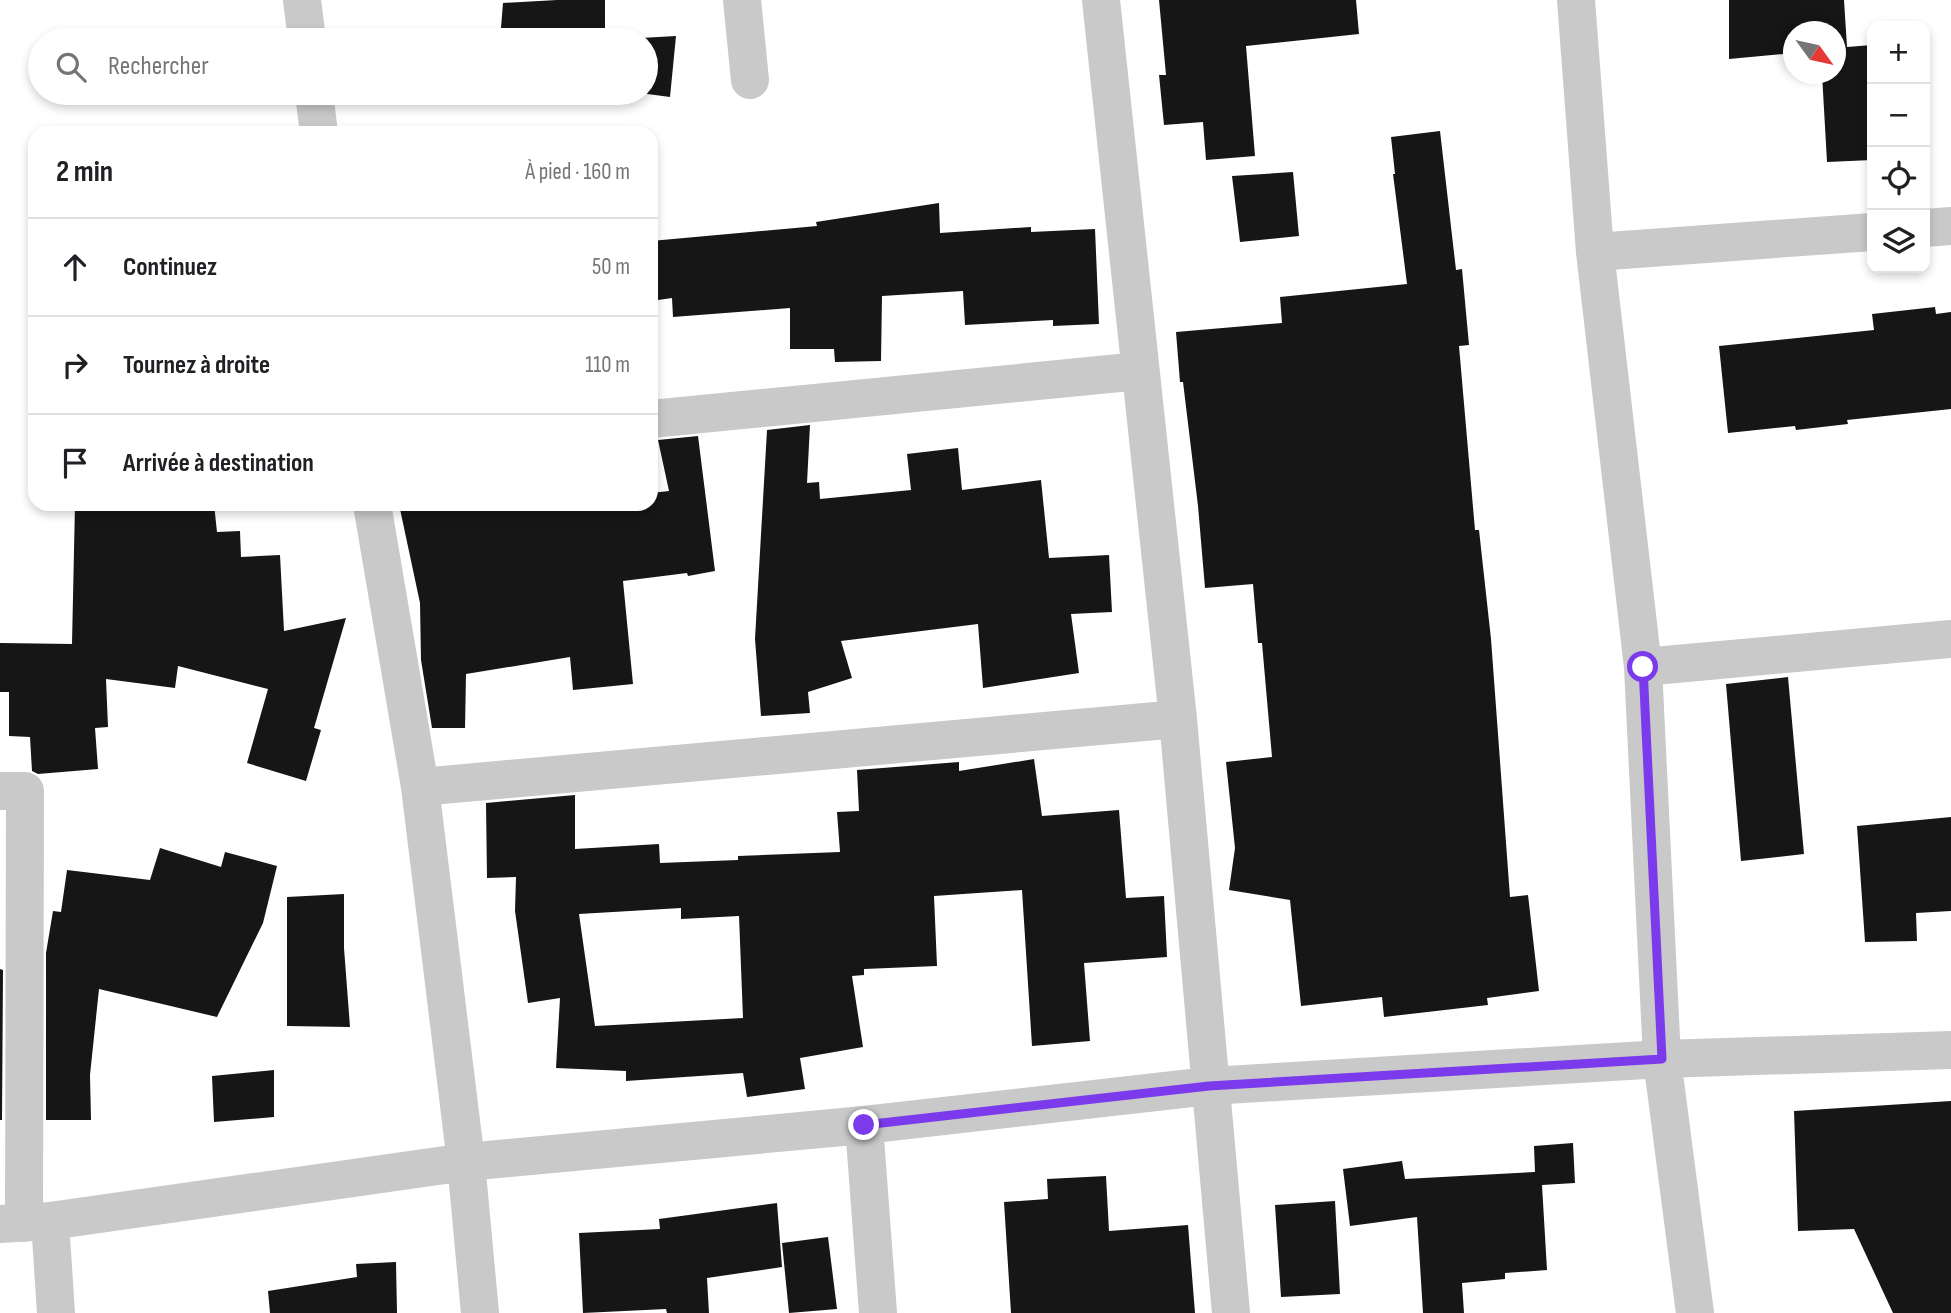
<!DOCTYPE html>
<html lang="fr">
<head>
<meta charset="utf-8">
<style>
	body { margin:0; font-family:"Sofia Sans Condensed",sans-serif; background:#f6f6f6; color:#202124 }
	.controls { position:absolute; right:21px; top:21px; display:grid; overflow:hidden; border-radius:14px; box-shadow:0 4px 10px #0003 }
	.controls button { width:63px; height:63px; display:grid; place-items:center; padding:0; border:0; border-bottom:2px solid #e0e0e0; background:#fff; color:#202124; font:35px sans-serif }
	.compass { position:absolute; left:1783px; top:21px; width:63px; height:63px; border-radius:50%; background:#fff; box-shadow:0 4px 10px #0003; rotate:123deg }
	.stop { position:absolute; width:21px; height:21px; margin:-16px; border:5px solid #7c3aed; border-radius:50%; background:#fff }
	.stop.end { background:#7c3aed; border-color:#fff; box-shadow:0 2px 7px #0008 }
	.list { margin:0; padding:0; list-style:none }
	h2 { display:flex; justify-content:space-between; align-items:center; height:91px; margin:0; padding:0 28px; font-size:30px }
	h2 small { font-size:23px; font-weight:400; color:#757577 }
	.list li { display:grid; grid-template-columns:46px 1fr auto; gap:21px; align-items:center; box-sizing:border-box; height:98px; padding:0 28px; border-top:2px solid #e0e0e0 }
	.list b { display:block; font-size:26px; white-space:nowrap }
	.list em { font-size:23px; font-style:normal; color:#757577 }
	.icon { flex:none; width:38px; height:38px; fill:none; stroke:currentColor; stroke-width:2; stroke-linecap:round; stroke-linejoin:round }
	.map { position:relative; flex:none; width:1951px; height:1313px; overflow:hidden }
	.search { position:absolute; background:#fff; box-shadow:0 4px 10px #0003; left:28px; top:28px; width:630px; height:77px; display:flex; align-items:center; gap:18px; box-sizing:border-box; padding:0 24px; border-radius:38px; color:#757577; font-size:26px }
	.panel { position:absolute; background:#fff; box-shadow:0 4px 10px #0003; left:28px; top:126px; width:630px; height:385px; border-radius:21px }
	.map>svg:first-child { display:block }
	.building { fill:#161616; fill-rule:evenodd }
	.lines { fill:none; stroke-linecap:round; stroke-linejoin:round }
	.minor { stroke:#c9c9c9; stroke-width:38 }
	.route { stroke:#7c3aed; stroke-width:9 }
</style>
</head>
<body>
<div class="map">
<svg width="1951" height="1313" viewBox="0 0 1951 1313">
	<rect width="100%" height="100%" fill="#fff"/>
	<path class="building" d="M 557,0 L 605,0 L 605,40 L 676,36 L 670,97 L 640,93 L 646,93 L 646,40 L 500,40 L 503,3 Z
		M 1159,0 L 1356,0 L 1359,34 L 1246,46 L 1255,156 L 1206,160 L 1203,122 L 1164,125 L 1159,75 L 1166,75 Z
		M 1729,0 L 1844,0 L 1847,47 L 1872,45 L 1872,160 L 1827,162 L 1822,74 L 1836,74 L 1836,32 L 1794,32 L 1794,53 L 1729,59 Z
		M 1440,131 L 1456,270 L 1462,269 L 1469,345 L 1459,346 L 1475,530 L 1479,530 L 1491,639 L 1510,897 L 1528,895 L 1539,991 L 1487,998 L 1488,1005 L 1384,1017 L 1382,997 L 1301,1006 L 1290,900 L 1229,890 L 1235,848 L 1226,762 L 1272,757 L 1262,643 L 1258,643 L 1253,584 L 1205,588 L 1198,506 L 1183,382 L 1180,382 L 1176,332 L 1282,323 L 1280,297 L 1407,284 L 1393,174 L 1395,174 L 1391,137 Z
		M 1293,172 L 1299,236 L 1240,242 L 1232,176 Z
		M 939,203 L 940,233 L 1031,227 L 1031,232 L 1095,229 L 1099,324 L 1053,326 L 1053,320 L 965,325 L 963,291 L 882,296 L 881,361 L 835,362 L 834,349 L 790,349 L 790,308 L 673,317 L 672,298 L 651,301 L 651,241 L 817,226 L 816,222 Z
		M 1935,307 L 1936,314 L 1951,312 L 1951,409 L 1847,420 L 1848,424 L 1796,430 L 1795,426 L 1728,433 L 1719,346 L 1874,330 L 1872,314 Z
		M 810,425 L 807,483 L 819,482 L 820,499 L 911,490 L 907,454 L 958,448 L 962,490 L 1041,480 L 1049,558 L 1109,555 L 1112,612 L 1071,614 L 1079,673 L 983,688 L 978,624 L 841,641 L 852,678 L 808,692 L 810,713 L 761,716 L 755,639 L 767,430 Z
		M 698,436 L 715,571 L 688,576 L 687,573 L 623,581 L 633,684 L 573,690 L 570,657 L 466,674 L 465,728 L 432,728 L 421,660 L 420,603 L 400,509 L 456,504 L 651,504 L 651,493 L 669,491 L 658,440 Z
		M 75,504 L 214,504 L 217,532 L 240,531 L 241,557 L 280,555 L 284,631 L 346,618 L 314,728 L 321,730 L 306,781 L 247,763 L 268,689 L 178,666 L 175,688 L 106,679 L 108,727 L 95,728 L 98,769 L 38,774 L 32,771 L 30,737 L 9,736 L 9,692 L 0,692 L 0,643 L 72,644 Z
		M 1788,677 L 1804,854 L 1741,861 L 1726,684 Z
		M 1034,759 L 1042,816 L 1119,810 L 1126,898 L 1164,896 L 1167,957 L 1084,963 L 1090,1041 L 1032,1046 L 1022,890 L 934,896 L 937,966 L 864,969 L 864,975 L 852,976 L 863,1047 L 800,1058 L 805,1089 L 747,1097 L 743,1073 L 626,1081 L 626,1071 L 556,1068 L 560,998 L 528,1003 L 515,911 L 516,877 L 487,878 L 486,803 L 575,795 L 575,849 L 659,844 L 660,863 L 738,860 L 738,856 L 840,852 L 837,812 L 859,811 L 857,770 L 959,762 L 959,771 ZM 681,908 L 681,919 L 739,916 L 743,1018 L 595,1026 L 579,914 Z
		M 1951,817 L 1951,911 L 1916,913 L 1917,941 L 1865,942 L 1857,826 Z
		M 160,848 L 221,867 L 225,852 L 277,866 L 263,923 L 217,1017 L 99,989 L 90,1075 L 91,1120 L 46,1120 L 46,953 L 53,911 L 61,912 L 67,870 L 150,880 Z
		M 344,894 L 344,948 L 350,1027 L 287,1026 L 287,897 Z
		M 0,969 L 3,970 L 2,1120 L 0,1120 Z
		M 274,1070 L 274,1117 L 214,1122 L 212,1076 Z
		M 1951,1101 L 1951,1313 L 1893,1313 L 1854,1229 L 1798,1231 L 1794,1111 Z
		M 1573,1143 L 1575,1183 L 1542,1185 L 1547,1270 L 1505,1273 L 1505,1279 L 1462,1283 L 1464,1313 L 1423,1313 L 1417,1217 L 1350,1226 L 1343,1169 L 1402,1161 L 1405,1179 L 1535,1172 L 1534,1146 Z
		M 1106,1176 L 1109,1231 L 1188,1225 L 1195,1313 L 1011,1313 L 1004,1202 L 1048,1199 L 1047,1179 Z
		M 1335,1201 L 1340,1294 L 1281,1297 L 1275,1205 Z
		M 777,1203 L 782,1267 L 707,1278 L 709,1313 L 667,1313 L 666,1309 L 583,1313 L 579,1233 L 660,1229 L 659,1219 Z
		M 828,1237 L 837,1309 L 789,1313 L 782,1243 Z
		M 396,1262 L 397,1313 L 270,1313 L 268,1291 L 357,1277 L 356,1264 Z"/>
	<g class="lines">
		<path class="minor" d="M 302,0 L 307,40
			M 742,0 L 750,80
			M 1101,0 L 1178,719 L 1231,1313
			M 1576,0 L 1595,252 L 1643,667 L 1662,1059 L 1695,1313
			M 314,93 L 319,133
			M 1925,228 L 1951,226
			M 1595,252 L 1872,232
			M 651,419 L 1140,371
			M 372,504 L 420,787 L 466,1162 L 480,1313
			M 1643,667 L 1951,639
			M 420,787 L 1178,719
			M 0,791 L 25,791 L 24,1223
			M 864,1125 L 878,1313
			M 50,1221 L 56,1313
			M 0,1224 L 50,1221 L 466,1162 L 864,1125 L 1209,1086 L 1662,1059 L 1951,1050"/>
	</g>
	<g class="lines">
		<path class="route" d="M 864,1125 L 1209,1086 L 1662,1059 L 1643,667"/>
	</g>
</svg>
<div class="controls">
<button>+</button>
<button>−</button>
<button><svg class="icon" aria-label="locate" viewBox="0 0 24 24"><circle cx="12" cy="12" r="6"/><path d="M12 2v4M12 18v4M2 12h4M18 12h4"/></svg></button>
<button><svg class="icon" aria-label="layers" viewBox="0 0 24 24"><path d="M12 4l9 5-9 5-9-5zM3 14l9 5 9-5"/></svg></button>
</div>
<svg class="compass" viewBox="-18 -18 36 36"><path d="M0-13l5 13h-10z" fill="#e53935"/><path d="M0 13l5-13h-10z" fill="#757577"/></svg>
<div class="stop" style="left:1643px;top:667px"></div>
<div class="stop end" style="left:864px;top:1125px"></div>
<div class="search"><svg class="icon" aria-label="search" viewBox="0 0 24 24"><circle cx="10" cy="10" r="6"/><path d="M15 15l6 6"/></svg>Rechercher</div>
<section class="panel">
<h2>2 min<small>À pied · 160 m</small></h2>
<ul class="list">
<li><svg class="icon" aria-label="ahead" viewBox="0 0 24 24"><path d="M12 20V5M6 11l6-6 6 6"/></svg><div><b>Continuez</b></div><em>50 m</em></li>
<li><svg class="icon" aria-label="right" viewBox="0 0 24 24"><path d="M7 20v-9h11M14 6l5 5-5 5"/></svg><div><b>Tournez à droite</b></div><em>110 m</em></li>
<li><svg class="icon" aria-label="arrive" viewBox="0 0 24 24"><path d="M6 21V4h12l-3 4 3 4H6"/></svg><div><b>Arrivée à destination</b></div></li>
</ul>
</section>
</div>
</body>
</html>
